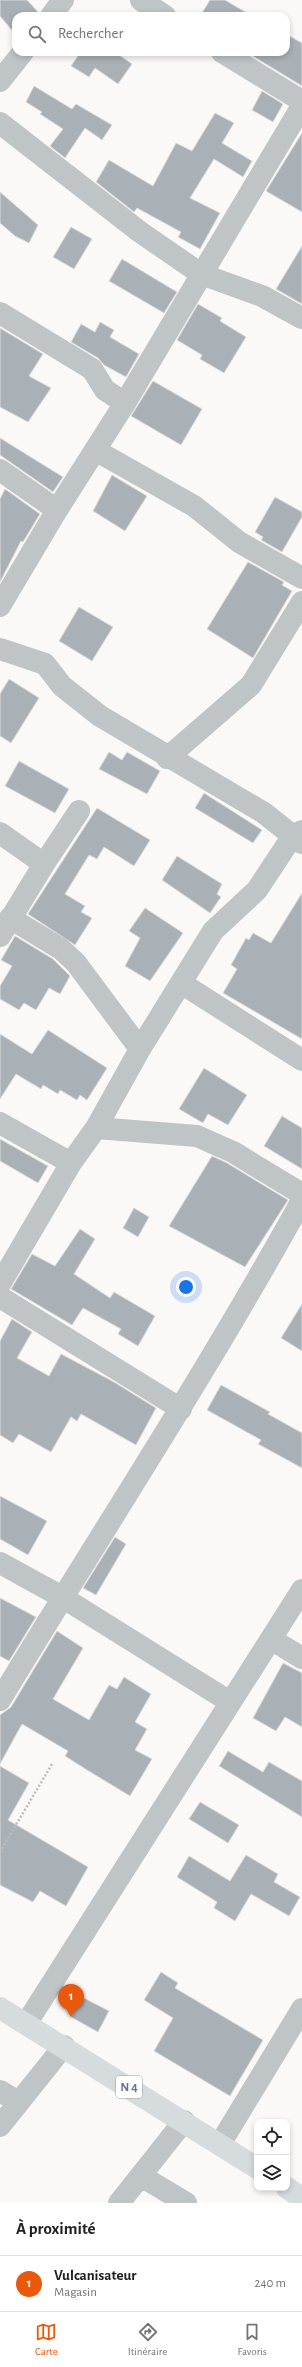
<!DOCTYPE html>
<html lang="fr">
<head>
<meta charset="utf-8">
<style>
	body { margin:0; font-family:"Alegreya Sans",sans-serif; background:#f2f2f2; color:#202124 }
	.controls { position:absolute; right:12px; bottom:12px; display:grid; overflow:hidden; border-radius:8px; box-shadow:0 2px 6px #0003 }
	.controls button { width:36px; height:36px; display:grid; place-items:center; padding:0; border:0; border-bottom:1px solid #e0e0e0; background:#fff; color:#202124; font:20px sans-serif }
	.you { position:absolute; left:186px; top:1287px; width:14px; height:14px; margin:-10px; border:3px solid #fff; border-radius:50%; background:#1a73e8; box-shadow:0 0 0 6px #1a73e833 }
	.badge { display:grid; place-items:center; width:26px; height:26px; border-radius:50%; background:#ea580c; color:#fff; font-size:13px; font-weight:700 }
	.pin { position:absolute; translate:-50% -33px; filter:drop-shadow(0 1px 2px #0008) }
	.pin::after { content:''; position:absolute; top:21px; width:14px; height:12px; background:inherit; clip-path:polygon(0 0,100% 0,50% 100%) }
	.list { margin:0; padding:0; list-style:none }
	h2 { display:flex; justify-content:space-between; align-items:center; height:52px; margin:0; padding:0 16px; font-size:17px }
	h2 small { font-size:13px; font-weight:400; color:#757577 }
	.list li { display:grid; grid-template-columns:26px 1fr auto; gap:12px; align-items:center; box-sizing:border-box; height:56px; padding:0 16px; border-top:1px solid #e0e0e0 }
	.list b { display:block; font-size:15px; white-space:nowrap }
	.list p { margin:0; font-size:13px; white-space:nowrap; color:#757577 }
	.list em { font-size:13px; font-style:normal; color:#757577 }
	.icon { flex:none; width:22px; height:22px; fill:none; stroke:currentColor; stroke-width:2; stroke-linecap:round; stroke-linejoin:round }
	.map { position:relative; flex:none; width:302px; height:2203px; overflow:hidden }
	.search { position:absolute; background:#fff; box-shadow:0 2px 6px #0003; left:12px; right:12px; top:12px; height:44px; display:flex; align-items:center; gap:10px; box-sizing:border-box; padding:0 14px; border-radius:12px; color:#757577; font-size:15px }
	.sheet { height:108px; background:#fff }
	nav { display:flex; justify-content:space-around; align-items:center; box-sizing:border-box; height:56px; border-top:1px solid #e0e0e0; background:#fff; font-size:11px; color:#757577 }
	nav a { display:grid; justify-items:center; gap:2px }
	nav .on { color:#ea580c }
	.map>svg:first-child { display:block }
	.building { fill:#a9b0b6; stroke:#dbdbda }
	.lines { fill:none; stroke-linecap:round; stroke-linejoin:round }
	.path { stroke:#babdc0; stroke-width:2.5; stroke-dasharray:2 2; stroke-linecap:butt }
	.minor { stroke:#bfc4c7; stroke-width:22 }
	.primary { stroke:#d6dbde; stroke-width:22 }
	.labels { text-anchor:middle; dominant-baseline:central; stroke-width:4; stroke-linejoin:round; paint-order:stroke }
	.shield { fill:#fff; stroke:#949fa6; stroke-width:1 }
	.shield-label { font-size:13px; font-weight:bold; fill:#667680 }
</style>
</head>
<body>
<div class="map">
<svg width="302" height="2203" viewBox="0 0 302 2203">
	<rect width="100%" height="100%" fill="#faf9f8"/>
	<path class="building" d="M 0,0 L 27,0 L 39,13 L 39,16 L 16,16 L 16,35 L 0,16 Z
		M 210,0 L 225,0 L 252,16 L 200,16 Z
		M 286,34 L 302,43 L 302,86 L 246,52 L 286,52 Z
		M 73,52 L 115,52 L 132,64 L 118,84 L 95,68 L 89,77 L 71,66 L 78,56 Z
		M 34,86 L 72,109 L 76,104 L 112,125 L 102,140 L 85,128 L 65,158 L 50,146 L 63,129 L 40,114 L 42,112 L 26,102 Z
		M 262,91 L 283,104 L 273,122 L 252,110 Z
		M 215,113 L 234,123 L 222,143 L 252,161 L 243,177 L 214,159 L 190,198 L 220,213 L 200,249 L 178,237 L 181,232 L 137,208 L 134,212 L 96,182 L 109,160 L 153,186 L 176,143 L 192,151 Z
		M 302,133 L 302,212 L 266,191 Z
		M 0,192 L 38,225 L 29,243 L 15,236 L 0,223 Z
		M 71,227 L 92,239 L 74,269 L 53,257 Z
		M 302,246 L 302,304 L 276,289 Z
		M 122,259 L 177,292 L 164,313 L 109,281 Z
		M 198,304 L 222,318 L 220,321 L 246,337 L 224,373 L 200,359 L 202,355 L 177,340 Z
		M 100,322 L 114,330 L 110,337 L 139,354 L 126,377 L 104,365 L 98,358 L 71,342 L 81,324 L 95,332 Z
		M 0,328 L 43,354 L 29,376 L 51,388 L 28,422 L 0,407 Z
		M 153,381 L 202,409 L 181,445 L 131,416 Z
		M 0,438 L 63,477 L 53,492 L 0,455 Z
		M 112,475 L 147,496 L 125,531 L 93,511 Z
		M 5,489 L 40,514 L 23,542 L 21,541 L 0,582 L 0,499 Z
		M 275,497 L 302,512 L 302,517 L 282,552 L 261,540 L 263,537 L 255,532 Z
		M 248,562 L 284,582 L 282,585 L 292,591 L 253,658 L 207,629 Z
		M 79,607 L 113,627 L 92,661 L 59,641 Z
		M 9,679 L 39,698 L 11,743 L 0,736 L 0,694 Z
		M 109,752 L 122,760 L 127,752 L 160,771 L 147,794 L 99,769 Z
		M 19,761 L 69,789 L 55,813 L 5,786 Z
		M 204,793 L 262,830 L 253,843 L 195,808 Z
		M 97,808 L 150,840 L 134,866 L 104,847 L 97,859 L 89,855 L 65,894 L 85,906 L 81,912 L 92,918 L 75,945 L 28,914 Z
		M 177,856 L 222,884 L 217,894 L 221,897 L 210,913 L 162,880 Z
		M 302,893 L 302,1039 L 223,993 L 237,969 L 231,965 L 246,938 L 249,940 L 253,933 L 271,943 Z
		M 145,908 L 183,933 L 150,981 L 125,966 L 140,938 L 129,931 Z
		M 15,936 L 53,959 L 70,976 L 60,994 L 49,988 L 36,1010 L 24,1003 L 19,1010 L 0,999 L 0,986 L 12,966 L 1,960 Z
		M 48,1030 L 107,1068 L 87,1100 L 80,1095 L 77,1100 L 60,1090 L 58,1094 L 43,1085 L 41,1089 L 16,1074 L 0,1099 L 0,1034 L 32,1054 Z
		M 204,1068 L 247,1095 L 228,1125 L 208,1114 L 203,1123 L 179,1109 Z
		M 282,1116 L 302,1128 L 302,1169 L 264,1146 Z
		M 0,1139 L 48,1166 L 38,1183 L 0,1161 Z
		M 212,1156 L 227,1163 L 288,1200 L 245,1267 L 169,1226 Z
		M 134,1208 L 149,1217 L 138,1237 L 123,1228 Z
		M 80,1229 L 95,1239 L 74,1274 L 110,1298 L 114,1292 L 155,1316 L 138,1346 L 118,1334 L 121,1329 L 83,1308 L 72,1325 L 11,1289 L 32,1254 L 55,1266 Z
		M 302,1304 L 302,1351 L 281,1338 Z
		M 12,1319 L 32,1332 L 17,1358 L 49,1376 L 61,1354 L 114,1382 L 156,1408 L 136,1445 L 81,1414 L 77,1421 L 71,1417 L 51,1452 L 19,1434 L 13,1443 L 0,1435 L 0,1341 Z
		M 221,1385 L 270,1412 L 268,1414 L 302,1433 L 302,1468 L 258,1444 L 261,1440 L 207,1410 Z
		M 0,1496 L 47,1521 L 28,1555 L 0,1539 Z
		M 115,1537 L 126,1544 L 96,1595 L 83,1588 Z
		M 0,1598 L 36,1617 L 9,1661 L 0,1656 Z
		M 57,1631 L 83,1648 L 53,1699 L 89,1720 L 109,1685 L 117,1689 L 124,1677 L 151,1694 L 135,1722 L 147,1729 L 135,1750 L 152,1759 L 130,1796 L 87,1770 L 65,1756 L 68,1751 L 22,1724 L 0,1764 L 0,1715 L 11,1707 Z
		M 283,1663 L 302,1673 L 302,1727 L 285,1717 L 276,1731 L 253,1718 Z
		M 228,1751 L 263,1772 L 269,1762 L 302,1781 L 302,1817 L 219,1766 Z
		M 0,1766 L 29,1783 L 8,1820 L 88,1867 L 66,1906 L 40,1891 L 33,1902 L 0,1885 Z
		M 200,1802 L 239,1825 L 228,1843 L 189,1819 Z
		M 246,1855 L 278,1874 L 274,1882 L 300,1897 L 289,1916 L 251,1894 L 235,1921 L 214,1908 L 217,1902 L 177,1877 L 189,1856 L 230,1881 Z
		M 161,1972 L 178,1983 L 175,1988 L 263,2040 L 230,2096 L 154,2051 L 173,2018 L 144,2000 Z
		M 82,1997 L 109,2011 L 98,2032 L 71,2017 Z"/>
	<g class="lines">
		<path class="path" d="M 0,1852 L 52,1764"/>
		<path class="minor" d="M 141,0 L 165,16
			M 51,16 L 63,0
			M 222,52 L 302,101
			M 0,81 L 23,52
			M 0,123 L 140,232 L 201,274 L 262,296 L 302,318
			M 0,313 L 92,369 L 105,390 L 125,403
			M 95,450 L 194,506 L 239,542 L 302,578
			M 0,470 L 57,510
			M 0,606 L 57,510 L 125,403 L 302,106
			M 0,649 L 45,664 L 62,686 L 100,716 L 264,813 L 302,843
			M 167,758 L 251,685 L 302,602
			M 0,833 L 44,864 L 79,811
			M 10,918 L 61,949 L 76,963 L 140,1049
			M 0,936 L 44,864
			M 181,983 L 302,1060
			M 0,1123 L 71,1163
			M 96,1128 L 197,1136 L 233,1152 L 302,1194
			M 0,1284 L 71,1163 L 96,1128 L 140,1049 L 213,931 L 257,890 L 292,837 L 302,831
			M 0,1297 L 181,1409
			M 0,1563 L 62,1597 L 230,1702
			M 271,1639 L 302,1658
			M 0,1700 C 101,1533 208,1371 302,1200
			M 26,2024 L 302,1590
			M 0,2091 L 18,2102
			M 0,2126 L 64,2046
			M 220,2144 L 302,2009
			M 141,2176 L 186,2203
			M 119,2203 L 184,2121"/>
		<path class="primary" d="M 0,2008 L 257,2168
			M 287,2188 L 302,2198"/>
	</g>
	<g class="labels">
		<rect class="shield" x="116" y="2076" width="26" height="22" rx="3"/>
		<g class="shield-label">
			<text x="129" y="2087">N 4</text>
		</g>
	</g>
</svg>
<div class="controls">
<button><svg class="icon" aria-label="locate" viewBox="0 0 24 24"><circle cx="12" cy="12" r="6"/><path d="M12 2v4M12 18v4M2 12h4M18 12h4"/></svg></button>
<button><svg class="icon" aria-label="layers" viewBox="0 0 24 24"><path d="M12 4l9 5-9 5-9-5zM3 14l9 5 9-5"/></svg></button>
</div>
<div class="you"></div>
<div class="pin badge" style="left:71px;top:2017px">1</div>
<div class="search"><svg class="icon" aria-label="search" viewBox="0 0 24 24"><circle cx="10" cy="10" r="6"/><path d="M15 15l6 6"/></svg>Rechercher</div>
</div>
<section class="sheet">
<h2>À proximité<small></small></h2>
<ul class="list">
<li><span class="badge">1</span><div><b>Vulcanisateur</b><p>Magasin</p></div><em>240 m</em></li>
</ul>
</section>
<nav>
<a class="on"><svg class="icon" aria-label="map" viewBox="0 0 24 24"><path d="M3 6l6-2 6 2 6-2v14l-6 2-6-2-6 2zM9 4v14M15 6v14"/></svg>Carte</a>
<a><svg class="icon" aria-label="directions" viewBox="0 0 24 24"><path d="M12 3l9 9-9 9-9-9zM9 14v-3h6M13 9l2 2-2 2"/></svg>Itinéraire</a>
<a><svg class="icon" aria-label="saved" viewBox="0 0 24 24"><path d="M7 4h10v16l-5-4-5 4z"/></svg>Favoris</a>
</nav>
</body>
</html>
